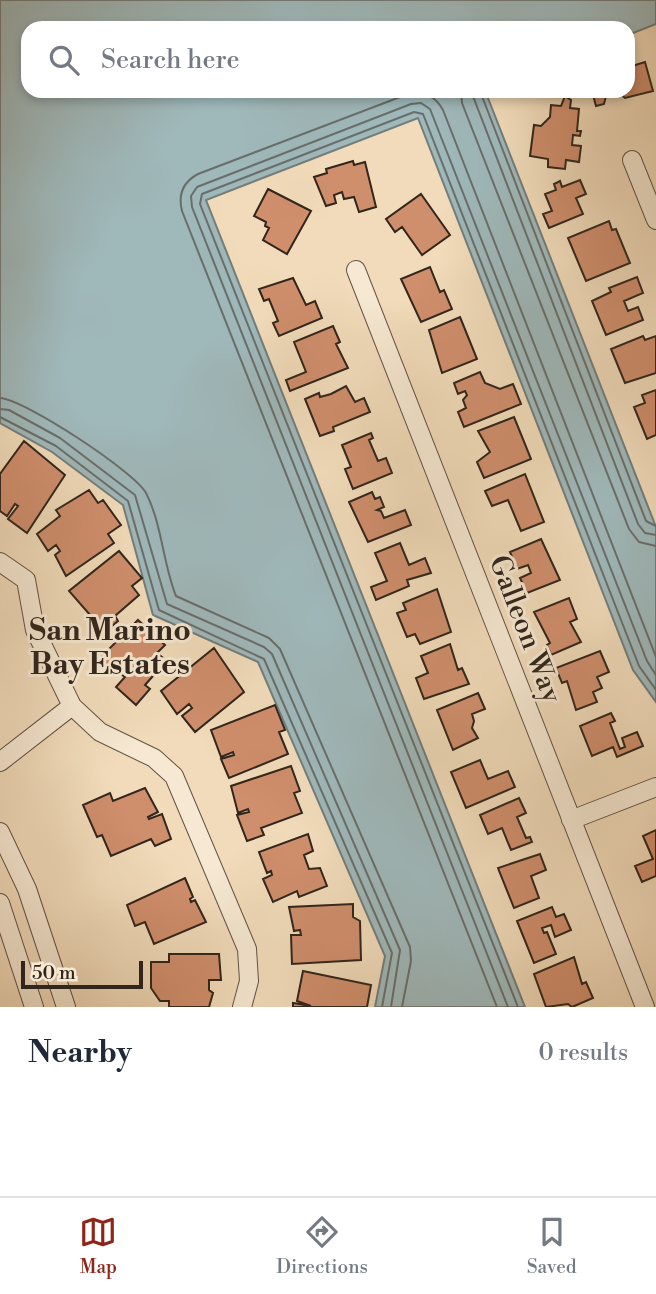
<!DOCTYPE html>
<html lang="en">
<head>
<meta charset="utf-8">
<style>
	body { margin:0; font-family:"Libre Bodoni",serif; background:#f6f6f7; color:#1f2937 }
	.scale { position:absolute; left:21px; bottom:18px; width:122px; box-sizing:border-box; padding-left:7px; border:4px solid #31251c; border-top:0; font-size:19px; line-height:24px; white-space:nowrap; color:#31251c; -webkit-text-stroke:5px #f6e8d2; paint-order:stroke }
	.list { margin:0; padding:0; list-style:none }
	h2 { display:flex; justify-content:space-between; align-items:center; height:91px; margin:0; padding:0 28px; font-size:30px }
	h2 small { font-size:23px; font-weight:400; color:#747a83 }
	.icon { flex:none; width:38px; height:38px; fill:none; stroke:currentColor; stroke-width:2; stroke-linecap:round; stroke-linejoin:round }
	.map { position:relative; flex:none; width:656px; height:1007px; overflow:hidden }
	.search { position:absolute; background:#fff; box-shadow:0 4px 10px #0003; left:21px; right:21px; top:21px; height:77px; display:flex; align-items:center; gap:18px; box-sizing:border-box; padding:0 24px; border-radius:21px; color:#747a83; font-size:26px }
	.sheet { height:189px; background:#fff }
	nav { display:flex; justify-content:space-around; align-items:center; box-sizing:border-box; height:98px; border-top:2px solid #e0e1e3; background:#fff; font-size:19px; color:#747a83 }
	nav a { display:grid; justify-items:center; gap:4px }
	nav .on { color:#8f2418 }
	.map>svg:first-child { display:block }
	.water { fill:#9fb8ba; stroke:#737d7b; stroke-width:2 }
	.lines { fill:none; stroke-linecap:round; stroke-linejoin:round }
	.shore { stroke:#686e6b; stroke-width:2 }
	.building { fill:#cf8e6c; stroke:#31251c; stroke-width:2 }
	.minor-casing { stroke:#615244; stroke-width:20 }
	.minor { stroke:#f6e8d2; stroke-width:18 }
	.labels { text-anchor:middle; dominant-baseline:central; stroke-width:6; stroke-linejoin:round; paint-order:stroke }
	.street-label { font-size:28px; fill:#31251c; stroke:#f6e8d2 }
	.neighbourhood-label { font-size:30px; font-weight:bold; fill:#31251c; stroke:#f6e8d2 }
</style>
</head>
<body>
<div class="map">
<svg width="656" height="1007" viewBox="0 0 656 1007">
	<rect width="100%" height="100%" fill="#f1dbba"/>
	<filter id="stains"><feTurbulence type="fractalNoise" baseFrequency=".00286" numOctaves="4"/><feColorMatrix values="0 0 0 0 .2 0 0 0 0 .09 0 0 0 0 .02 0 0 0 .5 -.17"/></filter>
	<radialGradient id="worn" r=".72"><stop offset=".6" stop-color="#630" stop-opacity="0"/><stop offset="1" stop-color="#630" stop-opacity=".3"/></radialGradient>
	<path class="water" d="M 0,0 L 656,0 L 656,24 L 628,35 L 628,28 L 28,28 L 28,91 L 489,91 L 486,93 L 656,527 L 656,702 L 633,670 L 418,118 L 206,200 L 525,1007 L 375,1007 L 385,956 L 258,662 L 153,615 L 123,505 L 52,452 L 0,423 Z"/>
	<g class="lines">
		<path class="shore" d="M 461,91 L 462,103 L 629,529 L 639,542 L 656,546
			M 471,91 L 638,524 L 645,533 L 656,535
			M 480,91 L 646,521 L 656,526
			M 0,398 C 24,399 135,472 146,493 C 162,524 163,564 176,596 L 269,638 L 280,649 L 410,947 L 411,961 L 402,1007
			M 0,409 L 9,410 L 60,438 L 135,495 L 167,604 L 264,647 L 272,654 L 400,950 L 391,1007
			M 0,417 L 56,446 L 128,501 L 159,610 L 264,659 L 392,953 L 382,1007
			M 497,1007 L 182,211 C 178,195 183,182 198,174 L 408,94 C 424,90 435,96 443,110 L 656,657
			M 508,1007 L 192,207 L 191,196 L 197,187 L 411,104 L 421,103 L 430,109 L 647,661 L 656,675
			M 518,1007 L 200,204 L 202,194 L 414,112 L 423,114 L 639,666 L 656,690"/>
	</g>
	<path class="building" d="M 645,62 L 653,91 L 625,98 L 617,91 L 628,91 L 629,67 Z
		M 592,91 L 612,91 L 607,92 L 604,104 L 596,106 Z
		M 565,96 L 571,100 L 570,108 L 579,109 L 577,131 L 581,131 L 580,136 L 573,135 L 572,145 L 581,146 L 579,162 L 566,160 L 565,169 L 548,167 L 548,159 L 530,156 L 534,125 L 541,126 L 550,117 L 551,105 L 561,106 Z
		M 353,161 L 354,165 L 365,162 L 376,207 L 359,212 L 354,197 L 344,199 L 342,192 L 334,195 L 336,203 L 326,206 L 314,177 L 327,173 L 326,169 Z
		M 580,180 L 586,194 L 576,198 L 583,214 L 549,228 L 543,214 L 552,211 L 545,194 L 556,190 L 554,184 L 560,181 L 562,187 Z
		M 268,189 L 311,211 L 287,254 L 263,240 L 269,228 L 265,226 L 266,222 L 254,216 Z
		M 421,194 L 450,235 L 422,255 L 402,227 L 395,232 L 386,219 Z
		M 609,221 L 612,230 L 616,229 L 630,263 L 586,281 L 568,238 Z
		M 430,267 L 440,292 L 444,290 L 452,309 L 421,322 L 401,279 Z
		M 637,277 L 643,293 L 624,301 L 628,311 L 638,307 L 643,320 L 606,335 L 592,301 L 611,292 L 609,288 Z
		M 293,278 L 306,305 L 315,301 L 322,318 L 279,336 L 273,323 L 278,321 L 269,299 L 264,301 L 259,289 Z
		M 460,317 L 477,359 L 442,373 L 429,330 Z
		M 333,326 L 340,342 L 336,344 L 348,368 L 290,391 L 286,380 L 306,372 L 294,342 Z
		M 643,336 L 645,340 L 656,336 L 656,373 L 625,383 L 611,349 Z
		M 480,372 L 485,383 L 500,389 L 513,384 L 521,404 L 464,427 L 458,412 L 466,408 L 463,400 L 467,395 L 465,391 L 458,394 L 454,383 Z
		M 346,386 L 355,402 L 364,398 L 370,412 L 333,427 L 334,431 L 320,436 L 305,399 L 319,393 L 320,397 L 331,394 Z
		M 656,390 L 656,435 L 647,439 L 634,407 L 645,403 L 642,395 Z
		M 514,417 L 531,459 L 484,478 L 477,462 L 490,452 L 478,431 Z
		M 371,433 L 373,438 L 369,440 L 378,461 L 386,458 L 392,473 L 353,489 L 345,469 L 351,467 L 342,445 Z
		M 24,441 L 65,475 L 27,533 L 8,519 L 18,506 L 15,504 L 7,516 L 0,511 L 0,474 Z
		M 525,474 L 544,522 L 521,531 L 508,500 L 492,506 L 485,491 Z
		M 89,490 L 98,503 L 103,500 L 121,525 L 108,534 L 114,543 L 66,576 L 55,555 L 60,551 L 56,545 L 48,551 L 37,534 L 60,516 L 56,510 Z
		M 372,492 L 375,499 L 380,497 L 384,507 L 377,510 L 381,511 L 384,518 L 405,510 L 411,525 L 368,542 L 349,502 Z
		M 541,539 L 560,580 L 527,593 L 520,578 L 531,573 L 528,565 L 517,569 L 510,552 Z
		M 400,543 L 409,565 L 425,558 L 431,573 L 407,580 L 409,586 L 376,600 L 371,587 L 387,581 L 375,553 Z
		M 119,551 L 142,578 L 132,586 L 139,595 L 115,616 L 118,621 L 105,632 L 69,591 Z
		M 437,589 L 451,632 L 420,644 L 415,634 L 407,637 L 397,613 L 406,610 L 403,603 Z
		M 569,598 L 577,619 L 570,622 L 581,642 L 551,655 L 547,645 L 550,643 L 534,612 Z
		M 138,620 L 165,645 L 157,653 L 162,657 L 156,663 L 161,667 L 145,685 L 150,689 L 136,705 L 116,687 L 125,677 L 99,659 Z
		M 450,644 L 458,670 L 462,668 L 469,684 L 424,699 L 416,678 L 428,673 L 421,656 Z
		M 214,648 L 244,692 L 195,732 L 182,716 L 192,708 L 189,704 L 177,714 L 161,691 Z
		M 600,651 L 609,672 L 597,677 L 602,688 L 593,692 L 597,702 L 576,710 L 567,681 L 562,683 L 556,668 Z
		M 478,693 L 485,709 L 472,714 L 474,721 L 472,728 L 478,738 L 453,750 L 437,710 Z
		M 275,705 L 285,730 L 279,732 L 288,754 L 229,778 L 221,759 L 234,755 L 233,752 L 221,757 L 211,730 Z
		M 611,713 L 615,721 L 610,723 L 620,749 L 625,747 L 622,738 L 637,732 L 643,746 L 617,757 L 613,747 L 592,756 L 580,726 Z
		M 480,760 L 488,779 L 508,771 L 515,787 L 466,808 L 451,772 Z
		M 291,766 L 300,791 L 294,793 L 302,813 L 261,828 L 264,835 L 247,841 L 237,815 L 249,812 L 248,809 L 238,813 L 231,786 Z
		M 145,788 L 158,812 L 148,817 L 149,819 L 162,814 L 171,839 L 155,846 L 151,839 L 111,856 L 102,835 L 97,837 L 83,805 L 110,793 L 113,801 Z
		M 519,798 L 526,813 L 517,817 L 526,838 L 530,837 L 532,842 L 511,850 L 502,828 L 488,834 L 480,815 Z
		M 656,830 L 656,876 L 642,882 L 635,866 L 653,859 L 643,836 Z
		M 308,834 L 313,851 L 304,855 L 309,869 L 320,868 L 327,886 L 299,897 L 297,891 L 273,902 L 263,879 L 272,875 L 271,871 L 267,873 L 259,852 Z
		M 540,854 L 546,870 L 531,876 L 539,898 L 514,908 L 498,868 Z
		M 185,878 L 193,897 L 190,899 L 191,902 L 195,900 L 206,922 L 154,944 L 145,922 L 135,926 L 127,905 Z
		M 353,904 L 353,917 L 360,921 L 361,960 L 292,964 L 291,935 L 301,935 L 300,930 L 294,931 L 289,907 Z
		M 552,907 L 556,917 L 564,914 L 571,930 L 555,937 L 551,925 L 542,928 L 544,933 L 547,932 L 556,954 L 534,963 L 517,921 Z
		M 169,954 L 219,954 L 221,980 L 209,980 L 209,990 L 213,993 L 209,1007 L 169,1007 L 169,1001 L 160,1001 L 151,988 L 151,962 L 169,962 Z
		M 574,957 L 582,984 L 586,982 L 593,998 L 572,1007 L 568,1004 L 546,1007 L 534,974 Z
		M 303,971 L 371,985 L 367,1007 L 293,1007 L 293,1003 L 311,1006 L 297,1001 Z"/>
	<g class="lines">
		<defs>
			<path id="minor" d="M 632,160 L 656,220
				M 356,270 L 645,1007
				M 0,562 L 26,580 L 35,630 L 72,706 L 100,732 L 154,758 L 174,776 L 247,949 L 249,981 L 242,1007
				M 0,762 L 72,706
				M 571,820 L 656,787
				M 0,832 L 27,889 L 66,1007
				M 0,903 L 34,1007"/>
		</defs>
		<use href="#minor" class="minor-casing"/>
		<use href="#minor" class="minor"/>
	</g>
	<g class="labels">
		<g class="street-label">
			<text transform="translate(525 629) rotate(69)">Galleon Way</text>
		</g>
		<g class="neighbourhood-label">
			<text x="110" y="631">San Marino<tspan x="110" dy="34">Bay Estates</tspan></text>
		</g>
	</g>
	<rect width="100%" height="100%" filter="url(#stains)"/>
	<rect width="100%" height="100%" fill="url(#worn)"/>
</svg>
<div class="scale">50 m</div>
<div class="search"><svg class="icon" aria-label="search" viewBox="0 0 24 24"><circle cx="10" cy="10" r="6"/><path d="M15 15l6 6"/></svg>Search here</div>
</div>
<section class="sheet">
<h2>Nearby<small>0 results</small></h2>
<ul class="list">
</ul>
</section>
<nav>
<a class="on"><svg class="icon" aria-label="map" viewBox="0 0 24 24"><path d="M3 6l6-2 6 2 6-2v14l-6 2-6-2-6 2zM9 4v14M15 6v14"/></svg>Map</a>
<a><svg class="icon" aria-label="directions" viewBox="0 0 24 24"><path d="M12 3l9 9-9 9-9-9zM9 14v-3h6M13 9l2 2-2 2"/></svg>Directions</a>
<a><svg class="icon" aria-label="saved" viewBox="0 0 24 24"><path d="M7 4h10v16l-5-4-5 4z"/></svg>Saved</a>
</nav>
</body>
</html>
